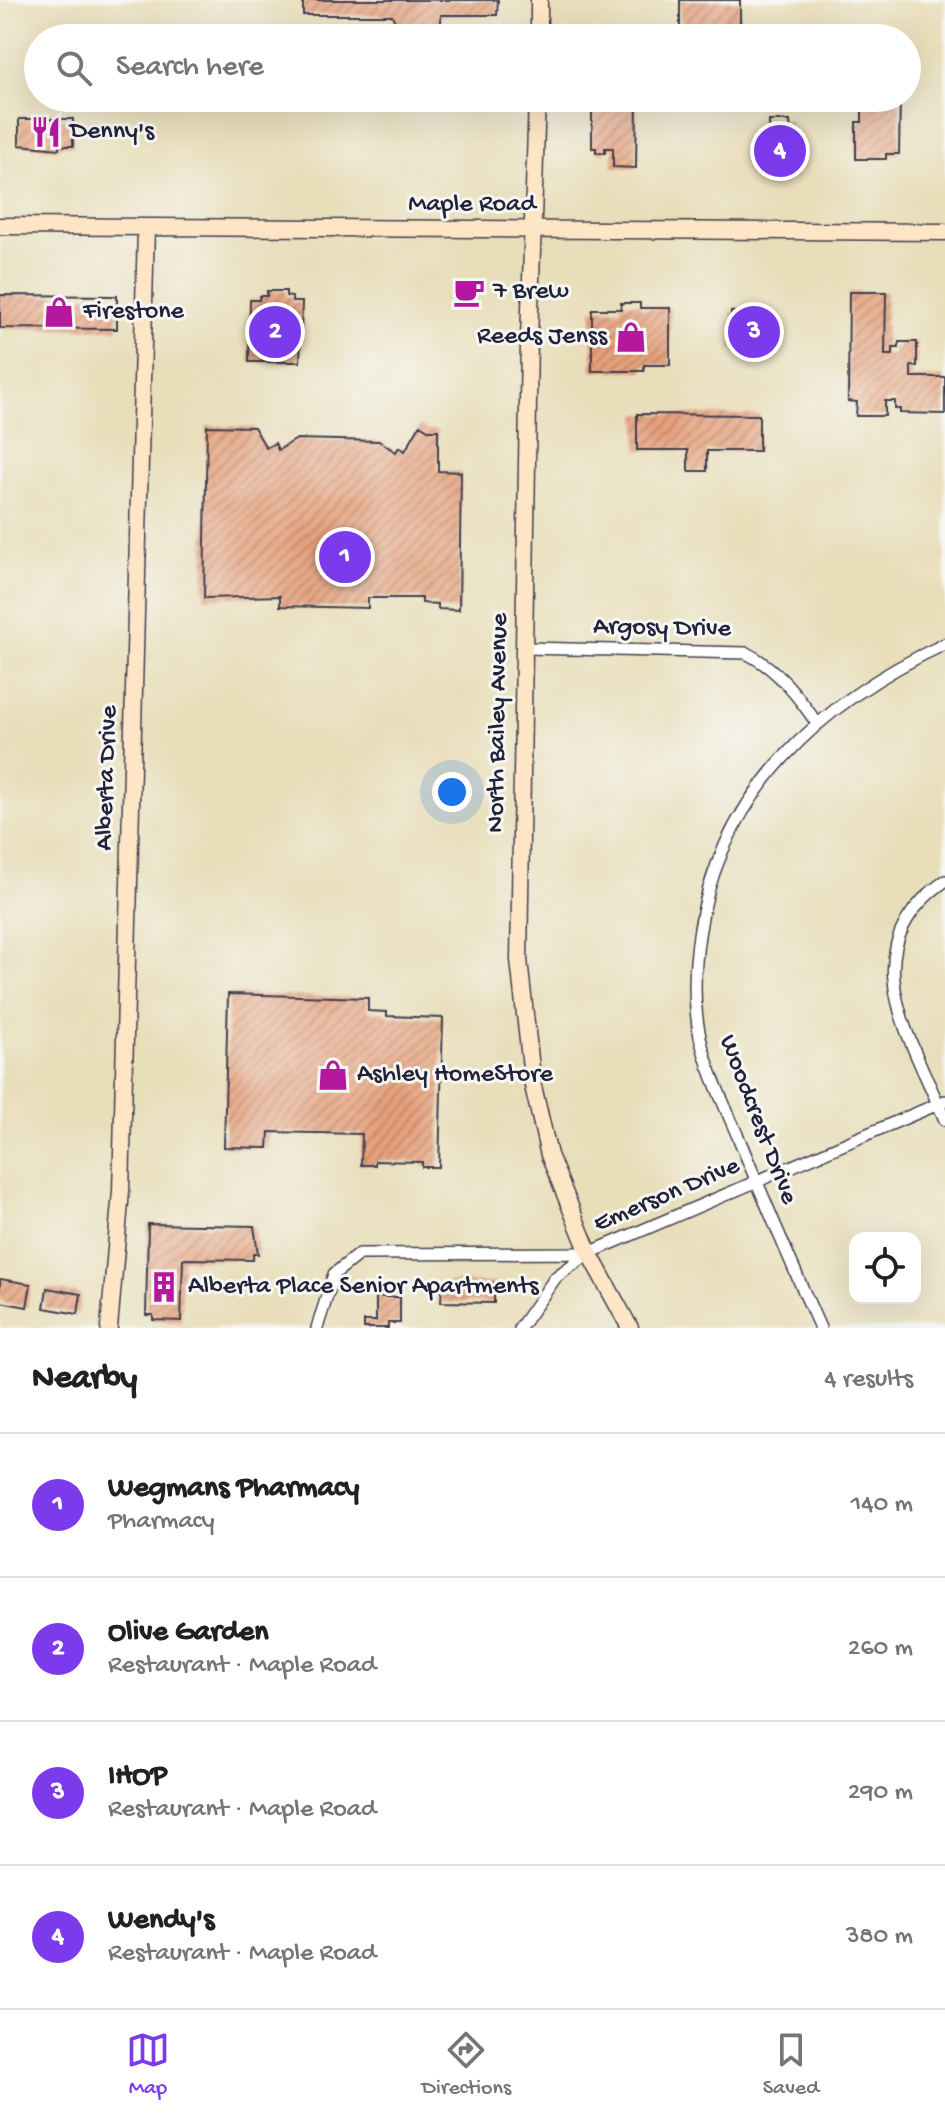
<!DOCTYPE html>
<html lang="en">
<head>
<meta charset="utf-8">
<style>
	body { margin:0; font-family:"Gochi Hand",sans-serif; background:#f2f2f2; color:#202124 }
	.controls { position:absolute; right:24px; bottom:24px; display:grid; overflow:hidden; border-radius:16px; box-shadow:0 8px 32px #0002 }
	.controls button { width:72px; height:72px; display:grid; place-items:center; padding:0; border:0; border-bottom:2px solid #e0e0e0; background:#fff; color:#202124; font:40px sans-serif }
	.you { position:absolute; left:452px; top:792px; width:28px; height:28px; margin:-20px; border:6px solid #fff; border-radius:50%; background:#1a73e8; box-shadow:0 0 0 12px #1a73e833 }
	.badge { display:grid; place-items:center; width:52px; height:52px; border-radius:50%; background:#7c3aed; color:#fff; font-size:26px; font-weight:700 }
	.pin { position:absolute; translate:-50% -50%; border:4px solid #fff; box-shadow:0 2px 8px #0006 }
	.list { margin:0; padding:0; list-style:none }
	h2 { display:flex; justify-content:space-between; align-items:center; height:104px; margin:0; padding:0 32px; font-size:34px }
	h2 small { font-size:26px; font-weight:400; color:#757577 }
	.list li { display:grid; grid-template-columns:52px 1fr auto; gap:24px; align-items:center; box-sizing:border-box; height:144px; padding:0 32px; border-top:2px solid #e0e0e0 }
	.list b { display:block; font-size:30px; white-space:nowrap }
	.list p { margin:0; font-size:26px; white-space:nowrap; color:#757577 }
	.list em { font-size:26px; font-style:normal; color:#757577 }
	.icon { flex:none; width:44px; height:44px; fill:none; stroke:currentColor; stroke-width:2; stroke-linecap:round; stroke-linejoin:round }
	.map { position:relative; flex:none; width:945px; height:1328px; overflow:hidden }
	.search { position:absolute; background:#fff; box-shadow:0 8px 32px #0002; left:24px; right:24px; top:24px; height:88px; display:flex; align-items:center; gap:20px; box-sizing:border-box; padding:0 28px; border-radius:44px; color:#757577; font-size:30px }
	.sheet { height:680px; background:#fff }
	nav { display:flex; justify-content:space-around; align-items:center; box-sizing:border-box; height:112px; border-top:2px solid #e0e0e0; background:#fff; font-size:22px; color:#757577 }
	nav a { display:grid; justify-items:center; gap:4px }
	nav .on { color:#7c3aed }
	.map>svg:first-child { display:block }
	.building { fill:url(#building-hatch) }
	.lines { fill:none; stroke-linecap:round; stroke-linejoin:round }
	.street-casing { stroke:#403e4e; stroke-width:14 }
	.secondary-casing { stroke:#403e4e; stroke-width:19 }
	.street { stroke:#fff; stroke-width:11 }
	.secondary { stroke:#fde5c5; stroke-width:16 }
	.labels { text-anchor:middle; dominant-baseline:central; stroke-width:6; stroke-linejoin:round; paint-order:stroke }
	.poi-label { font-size:26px; fill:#22223b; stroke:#f6f6f2; text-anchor:start }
	.street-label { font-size:26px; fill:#22223b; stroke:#f6f6f2 }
</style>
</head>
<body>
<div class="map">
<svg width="945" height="1328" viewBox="0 0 945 1328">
	<defs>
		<pattern id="building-hatch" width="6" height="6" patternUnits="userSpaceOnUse" patternTransform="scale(2)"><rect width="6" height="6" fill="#e6a07b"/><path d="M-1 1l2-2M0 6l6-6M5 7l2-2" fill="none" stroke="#ba8266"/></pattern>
	</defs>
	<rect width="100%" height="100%" fill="#f6f6f2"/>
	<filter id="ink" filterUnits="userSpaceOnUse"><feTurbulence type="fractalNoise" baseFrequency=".0125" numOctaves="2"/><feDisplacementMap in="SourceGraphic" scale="16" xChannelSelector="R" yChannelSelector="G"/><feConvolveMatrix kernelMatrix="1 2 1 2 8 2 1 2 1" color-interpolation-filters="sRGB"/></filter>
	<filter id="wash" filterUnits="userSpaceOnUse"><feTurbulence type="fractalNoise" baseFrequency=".006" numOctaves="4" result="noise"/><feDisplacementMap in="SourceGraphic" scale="32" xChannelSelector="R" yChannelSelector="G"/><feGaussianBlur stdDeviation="1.8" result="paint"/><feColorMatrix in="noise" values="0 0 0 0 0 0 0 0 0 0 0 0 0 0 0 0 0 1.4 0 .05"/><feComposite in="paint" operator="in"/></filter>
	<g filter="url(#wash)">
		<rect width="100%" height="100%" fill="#e9deba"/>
		<g id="blocks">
			<path class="building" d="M 303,0 L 498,0 L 497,15 L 441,15 L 441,23 L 434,29 L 398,29 L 392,15 L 303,15 Z
				M 680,0 L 740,0 L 740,38 L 680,38 Z
				M 592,98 L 637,98 L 636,168 L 613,167 L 613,148 L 605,148 L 605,153 L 596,153 L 596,148 L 592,148 Z
				M 862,98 L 900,98 L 899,154 L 886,154 L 886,159 L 856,159 L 856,122 L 862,122 Z
				M 19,119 L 73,119 L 73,146 L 59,146 L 59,149 L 19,145 Z
				M 769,121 L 790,121 L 792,156 L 787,171 L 770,171 Z
				M 267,291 L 286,291 L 286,296 L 292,297 L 292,302 L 302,302 L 300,362 L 249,362 L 250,300 L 259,300 L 260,296 L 267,296 Z
				M 849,292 L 886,292 L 885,355 L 893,355 L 893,348 L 899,348 L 899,342 L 917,342 L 917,366 L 911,366 L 911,377 L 945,377 L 945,414 L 900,413 L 900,409 L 895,409 L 895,401 L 885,401 L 885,416 L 856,416 L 857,402 L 848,401 Z
				M 0,295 L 117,296 L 117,329 L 0,328 Z
				M 621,303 L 640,303 L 640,308 L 670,308 L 670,365 L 644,365 L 644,371 L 592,371 L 592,309 L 621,309 Z
				M 768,311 L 768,314 L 777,314 L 777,349 L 731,349 L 731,312 Z
				M 637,414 L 759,415 L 759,451 L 707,451 L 707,471 L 688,471 L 688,450 L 637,450 Z
				M 420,425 L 428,430 L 438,430 L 438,471 L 461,472 L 459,610 L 438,609 L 438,604 L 422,603 L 422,598 L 368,598 L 368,608 L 280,606 L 280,596 L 204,598 L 207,426 L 254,427 L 266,448 L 275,443 L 278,450 L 297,439 L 379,441 L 396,452 L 399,447 L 405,451 Z
				M 228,994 L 368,998 L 368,1011 L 387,1012 L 387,1016 L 443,1018 L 439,1167 L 422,1167 L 422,1162 L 375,1161 L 375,1165 L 361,1165 L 362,1134 L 269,1132 L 268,1148 L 224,1147 Z
				M 148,1224 L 254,1226 L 258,1254 L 253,1254 L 253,1260 L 183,1259 L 181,1321 L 153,1320 L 153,1315 L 146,1315 Z
				M 0,1279 L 31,1284 L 27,1307 L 0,1302 Z
				M 442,1282 L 494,1283 L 494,1303 L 441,1302 Z
				M 47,1288 L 81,1294 L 78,1314 L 44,1308 Z
				M 376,1297 L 400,1297 L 400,1323 L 388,1323 L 388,1328 L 364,1328 L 364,1321 L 376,1321 Z"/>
		</g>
	</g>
	<g filter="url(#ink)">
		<use href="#blocks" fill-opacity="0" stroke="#403e4e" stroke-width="2"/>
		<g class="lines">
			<defs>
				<path id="street" d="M 525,648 L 746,653 C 777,668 797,695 816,722
					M 945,881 C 849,948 910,1036 945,1120
					M 317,1328 L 334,1274 L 359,1254 L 588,1253
					M 520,1328 L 556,1277 L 589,1253 L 945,1101
					M 820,1328 C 792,1265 765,1202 739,1139 C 725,1106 708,1072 700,1037 C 693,1003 694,969 699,935 C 719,794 821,701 945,644"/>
				<path id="secondary" d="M 539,38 L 539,0
					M 537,98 L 529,340 L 519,960 L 533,1086 L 549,1155 L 589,1253 L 630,1328
					M 0,226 L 945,232
					M 109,1328 L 121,1191 L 146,228"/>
			</defs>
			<use href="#street" class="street-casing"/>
			<use href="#secondary" class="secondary-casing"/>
			<use href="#street" class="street"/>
			<use href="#secondary" class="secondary"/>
		</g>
	</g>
	<defs>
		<symbol id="restaurant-bare" viewBox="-9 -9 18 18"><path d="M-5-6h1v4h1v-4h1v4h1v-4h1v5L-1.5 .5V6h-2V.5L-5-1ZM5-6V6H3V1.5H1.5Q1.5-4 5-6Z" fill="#b5179e" stroke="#f6f6f2" stroke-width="2.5" paint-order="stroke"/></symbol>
		<symbol id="cafe-bare" viewBox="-9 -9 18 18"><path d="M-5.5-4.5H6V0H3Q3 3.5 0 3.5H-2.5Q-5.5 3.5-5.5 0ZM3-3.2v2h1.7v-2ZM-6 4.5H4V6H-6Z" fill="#b5179e" stroke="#f6f6f2" stroke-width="2.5" paint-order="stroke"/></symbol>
		<symbol id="shop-bare" viewBox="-9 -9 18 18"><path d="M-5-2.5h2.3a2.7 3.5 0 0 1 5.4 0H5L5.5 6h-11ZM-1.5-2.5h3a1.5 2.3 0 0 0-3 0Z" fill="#b5179e" stroke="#f6f6f2" stroke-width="2.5" paint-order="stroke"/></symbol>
		<symbol id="building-bare" viewBox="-9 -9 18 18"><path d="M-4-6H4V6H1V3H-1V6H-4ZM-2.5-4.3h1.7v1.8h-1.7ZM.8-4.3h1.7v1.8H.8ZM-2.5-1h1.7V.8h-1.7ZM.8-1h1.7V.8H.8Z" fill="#b5179e" stroke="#f6f6f2" stroke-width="2.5" paint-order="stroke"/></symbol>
	</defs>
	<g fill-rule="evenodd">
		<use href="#restaurant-bare" x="24" y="110" width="44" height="44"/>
		<use href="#cafe-bare" x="447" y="270" width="44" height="44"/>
		<use href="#shop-bare" x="37" y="290" width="44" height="44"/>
		<use href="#shop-bare" x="609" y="315" width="44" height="44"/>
		<use href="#shop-bare" x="311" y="1053" width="44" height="44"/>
		<use href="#building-bare" x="142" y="1265" width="44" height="44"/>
	</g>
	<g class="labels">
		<g class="poi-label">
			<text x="70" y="132">Denny's</text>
			<text x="493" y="292">7 Brew</text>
			<text x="83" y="312">Firestone</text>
			<text x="607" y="337" text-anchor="end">Reeds Jenss</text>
			<text x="357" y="1075">Ashley HomeStore</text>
			<text x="188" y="1287">Alberta Place Senior Apartments</text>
		</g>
		<g class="street-label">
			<text x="472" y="205">Maple Road</text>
			<text transform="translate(662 629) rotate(1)">Argosy Drive</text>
			<text transform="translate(499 723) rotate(-89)">North Bailey Avenue</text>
			<text transform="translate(108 778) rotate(-88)">Alberta Drive</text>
			<text transform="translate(757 1120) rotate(69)">Woodcrest Drive</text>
			<text transform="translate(667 1196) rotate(-23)">Emerson Drive</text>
		</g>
	</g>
</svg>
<div class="controls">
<button><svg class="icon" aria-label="locate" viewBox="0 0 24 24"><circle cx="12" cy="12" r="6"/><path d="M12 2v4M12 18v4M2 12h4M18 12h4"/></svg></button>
</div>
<div class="you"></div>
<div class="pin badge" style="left:345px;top:557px">1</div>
<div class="pin badge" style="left:275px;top:332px">2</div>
<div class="pin badge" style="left:754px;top:332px">3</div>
<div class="pin badge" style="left:780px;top:151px">4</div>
<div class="search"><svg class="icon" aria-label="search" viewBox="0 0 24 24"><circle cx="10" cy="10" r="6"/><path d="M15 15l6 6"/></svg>Search here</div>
</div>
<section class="sheet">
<h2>Nearby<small>4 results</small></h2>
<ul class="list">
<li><span class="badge">1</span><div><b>Wegmans Pharmacy</b><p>Pharmacy</p></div><em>140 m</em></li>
<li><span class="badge">2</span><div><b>Olive Garden</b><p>Restaurant · Maple Road</p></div><em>260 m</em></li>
<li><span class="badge">3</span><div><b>IHOP</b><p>Restaurant · Maple Road</p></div><em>290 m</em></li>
<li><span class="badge">4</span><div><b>Wendy's</b><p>Restaurant · Maple Road</p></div><em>380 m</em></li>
</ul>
</section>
<nav>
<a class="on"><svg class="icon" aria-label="map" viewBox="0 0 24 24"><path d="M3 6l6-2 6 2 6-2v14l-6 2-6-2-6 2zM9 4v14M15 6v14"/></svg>Map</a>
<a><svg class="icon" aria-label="directions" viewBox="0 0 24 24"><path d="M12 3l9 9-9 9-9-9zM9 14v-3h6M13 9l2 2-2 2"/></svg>Directions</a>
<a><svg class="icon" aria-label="saved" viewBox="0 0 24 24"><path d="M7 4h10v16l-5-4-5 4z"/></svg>Saved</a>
</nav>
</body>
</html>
